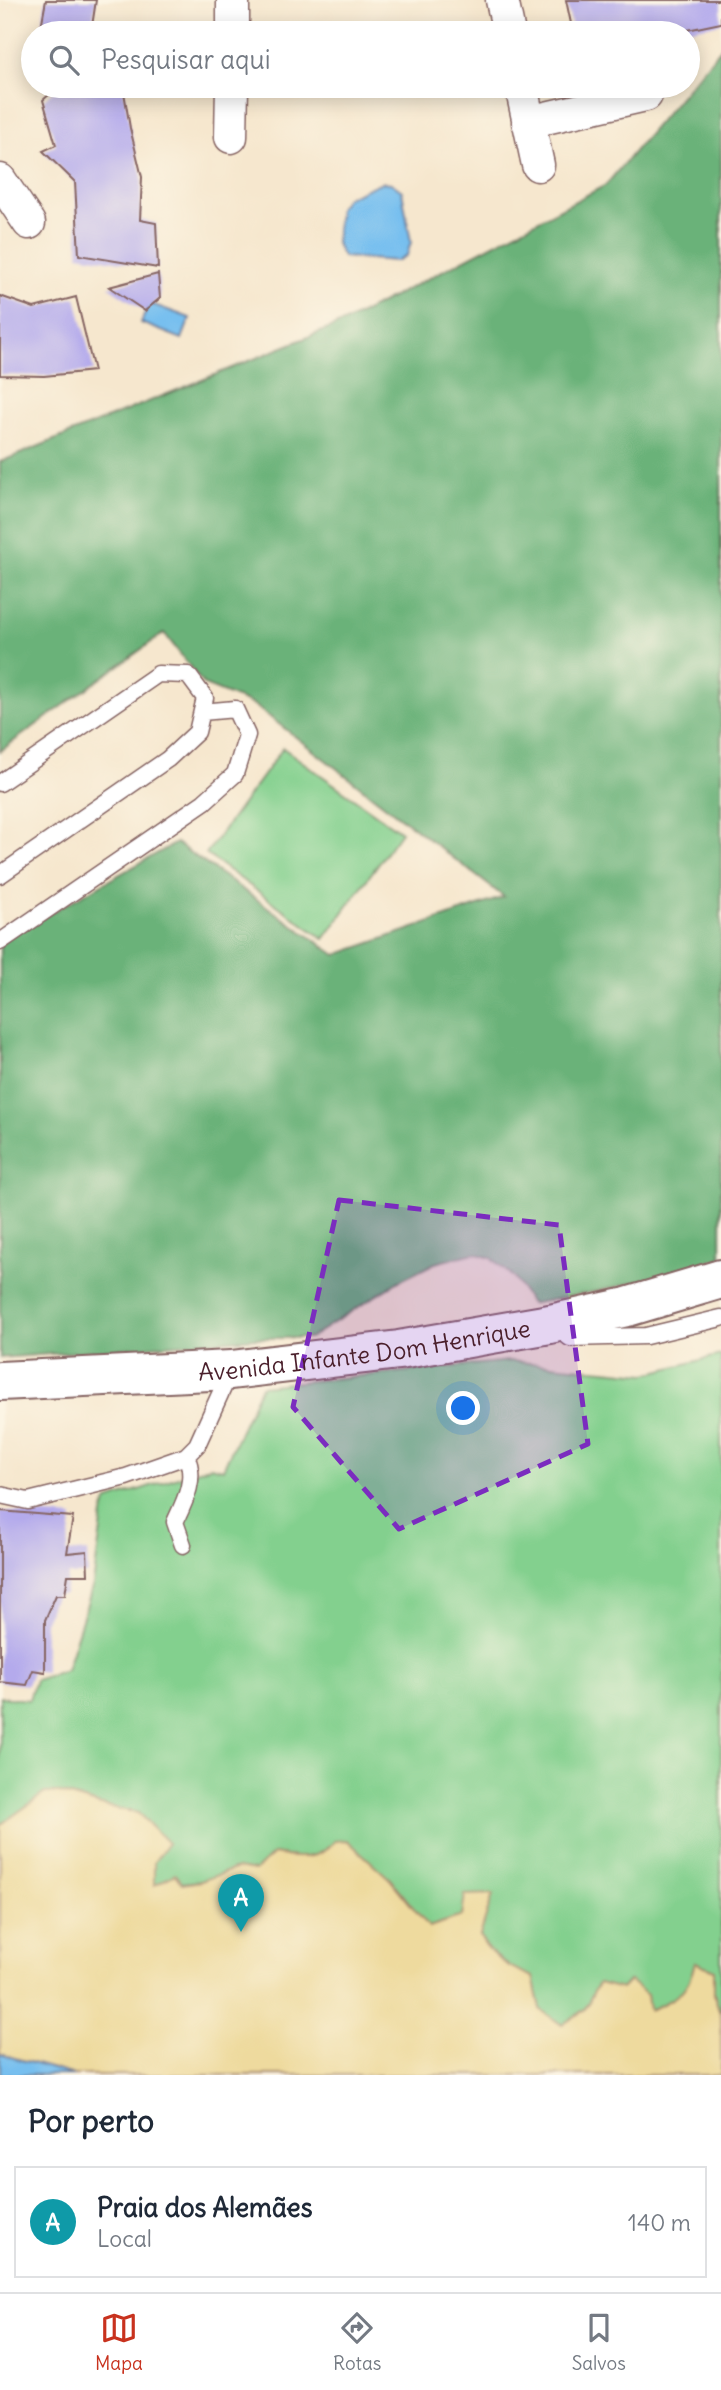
<!DOCTYPE html>
<html lang="pt">
<head>
<meta charset="utf-8">
<style>
	body { margin:0; font-family:Delius,sans-serif; background:#f2f2f3; color:#1f2937 }
	.you { position:absolute; left:464px; top:1409px; width:24px; height:24px; margin:-18px; border:5px solid #fff; border-radius:50%; background:#1a73e8; box-shadow:0 0 0 10px #1a73e833 }
	.badge { display:grid; place-items:center; width:46px; height:46px; border-radius:50%; background:#c8321e; color:#fff; font-size:23px; font-weight:700 }
	.pin { position:absolute; translate:-50% -58px; filter:drop-shadow(0 2px 4px #0008) }
	.pin::after { content:''; position:absolute; top:37px; width:24px; height:21px; background:inherit; clip-path:polygon(0 0,100% 0,50% 100%) }
	.list { margin:0; padding:0; list-style:none }
	h2 { display:flex; justify-content:space-between; align-items:center; height:91px; margin:0; padding:0 28px; font-size:30px }
	h2 small { font-size:23px; font-weight:400; color:#747a83 }
	.list li { display:grid; grid-template-columns:46px 1fr auto; gap:21px; align-items:center; box-sizing:border-box; height:112px; margin:0 14px 14px; padding:0 14px; border:2px solid #e0e1e3; border-radius:0px }
	.list b { display:block; font-size:26px; white-space:nowrap }
	.list p { margin:0; font-size:23px; white-space:nowrap; color:#747a83 }
	.list em { font-size:23px; font-style:normal; color:#747a83 }
	.icon { flex:none; width:38px; height:38px; fill:none; stroke:currentColor; stroke-width:2; stroke-linecap:round; stroke-linejoin:round }
	.map { position:relative; flex:none; width:721px; height:2075px; overflow:hidden }
	.search { position:absolute; background:#fff; box-shadow:0 4px 18px #0003; left:21px; right:21px; top:21px; height:77px; display:flex; align-items:center; gap:18px; box-sizing:border-box; padding:0 24px; border-radius:38px; color:#747a83; font-size:26px }
	.sheet { height:217px; background:#fff }
	nav { display:flex; justify-content:space-around; align-items:center; box-sizing:border-box; height:98px; border-top:2px solid #e0e1e3; background:#fff; font-size:19px; color:#747a83 }
	nav a { display:grid; justify-items:center; gap:4px }
	nav .on { color:#c8321e }
	.map>svg:first-child { display:block }
	.green { fill:#83d08e; stroke:#66785c; stroke-width:2 }
	.forest { fill:#6ab279; stroke:#5a6852; stroke-width:2 }
	.sand { fill:#eeda9e; stroke:#9c7c64; stroke-width:2 }
	.water { fill:#77bfef; stroke:#606f8d; stroke-width:2 }
	.building { fill:#b4aaec }
	.lines { fill:none; stroke-linecap:round; stroke-linejoin:round }
	.service-casing { stroke:#866564; stroke-width:19 }
	.minor-casing { stroke:#866564; stroke-width:35 }
	.tertiary-casing { stroke:#866564; stroke-width:42 }
	.service { stroke:#fff; stroke-width:16 }
	.minor { stroke:#fff; stroke-width:32 }
	.tertiary { stroke:#fff; stroke-width:38 }
	.marked { fill:#7b2cbf; fill-opacity:0.2; stroke:#7b2cbf; stroke-width:5; stroke-dasharray:14 9; stroke-linejoin:round }
	.labels { text-anchor:middle; dominant-baseline:central; stroke-width:7; stroke-linejoin:round; paint-order:stroke }
	.street-label { font-size:24px; fill:#4a1f2b; stroke:#fcf5e5 }
</style>
</head>
<body>
<div class="map">
<svg width="721" height="2075" viewBox="0 0 721 2075">
	<rect width="100%" height="100%" fill="#fcf5e5"/>
	<filter id="ink" filterUnits="userSpaceOnUse"><feTurbulence type="fractalNoise" baseFrequency=".0143" numOctaves="2"/><feDisplacementMap in="SourceGraphic" scale="14" xChannelSelector="R" yChannelSelector="G"/><feConvolveMatrix kernelMatrix="1 2 1 2 8 2 1 2 1" color-interpolation-filters="sRGB"/></filter>
	<filter id="wash" filterUnits="userSpaceOnUse"><feTurbulence type="fractalNoise" baseFrequency=".00686" numOctaves="4" result="noise"/><feDisplacementMap in="SourceGraphic" scale="28" xChannelSelector="R" yChannelSelector="G"/><feGaussianBlur stdDeviation="1.57" result="paint"/><feColorMatrix in="noise" values="0 0 0 0 0 0 0 0 0 0 0 0 0 0 0 0 0 1.4 0 .05"/><feComposite in="paint" operator="in"/></filter>
	<g filter="url(#wash)">
		<rect width="100%" height="100%" fill="#f6e7ce"/>
		<path class="green" d="M 283,748 L 401,832 L 324,939 L 206,854 Z
			M 721,1355 L 721,2016 L 714,1994 L 714,1970 L 695,1962 C 688,1994 676,1998 649,2010 L 629,1981 L 622,1989 L 585,2009 L 562,2025 L 540,2009 L 533,1977 L 515,1970 L 486,1949 L 480,1936 L 462,1916 L 429,1927 L 335,1841 C 317,1862 298,1858 273,1854 L 255,1871 L 237,1868 L 201,1881 L 154,1885 L 154,1862 L 97,1804 L 60,1793 L 0,1825 L 0,1697 L 29,1700 L 35,1680 L 66,1670 L 93,1585 L 104,1508 L 108,1500 L 211,1466 L 223,1469 L 261,1386 L 509,1361 L 646,1374 Z"/>
		<path class="forest" d="M 721,48 L 721,1258 L 613,1288 L 531,1304 L 514,1278 L 491,1258 L 474,1253 L 435,1263 L 399,1281 L 310,1338 L 258,1338 L 0,1358 L 0,941 L 176,843 L 336,955 L 504,897 L 254,705 L 204,685 L 164,633 L 0,751 L 0,462 L 345,322 L 606,185 Z"/>
		<path class="sand" d="M 45,1793 L 60,1793 L 97,1804 L 138,1813 L 168,1843 L 154,1862 L 154,1885 L 175,1874 L 182,1884 L 201,1881 L 237,1868 L 255,1871 L 273,1854 C 298,1858 317,1862 335,1841 L 347,1840 L 390,1879 L 429,1927 L 462,1916 L 465,1895 L 493,1894 L 480,1936 C 489,1957 512,1969 533,1977 L 540,2009 L 562,2025 L 585,2009 L 598,1983 L 622,1989 L 630,1981 L 647,1995 L 649,2010 C 677,1998 688,1993 695,1962 L 714,1970 L 714,1994 L 721,2016 L 721,2075 L 74,2075 L 0,2054 L 0,1825 Z"/>
		<path class="water" d="M 382,182 L 391,183 L 402,191 L 411,242 L 407,255 L 396,261 L 343,257 L 336,243 L 339,208 L 346,198 Z
			M 149,303 L 190,318 L 182,339 L 141,323 Z
			M 0,2054 L 74,2075 L 0,2075 Z"/>
		<g id="blocks">
			<path class="building" d="M 46,0 L 96,0 L 91,33 L 40,33 Z
				M 566,0 L 721,0 L 721,23 L 673,33 L 573,33 Z
				M 59,86 L 123,86 L 130,128 L 142,177 L 140,220 L 156,223 L 158,268 L 79,255 L 75,182 L 43,151 L 56,145 L 43,100 Z
				M 158,274 L 160,298 L 145,311 L 109,287 Z
				M 0,296 L 34,308 L 76,297 L 94,371 L 44,376 L 0,375 Z
				M 0,1511 L 73,1517 L 67,1553 L 87,1551 L 88,1575 L 68,1575 L 65,1595 L 56,1595 L 45,1620 L 45,1672 L 33,1670 L 27,1685 L 0,1682 Z"/>
		</g>
	</g>
	<g filter="url(#ink)">
		<use href="#blocks" fill-opacity="0" stroke="#866564" stroke-width="2"/>
		<g class="lines">
			<defs>
				<path id="service" d="M 0,783 L 158,674 L 188,675 L 205,698 L 197,732 L 168,759 L 0,875
					M 0,942 L 204,802 L 235,774 L 247,735 L 235,709 L 202,712
					M 561,1331 L 570,1338 L 646,1336 L 721,1318
					M 0,1495 L 28,1501 L 126,1477 L 186,1456 L 197,1445 L 231,1370
					M 183,1545 L 175,1522 C 185,1501 197,1478 186,1456"/>
				<path id="minor" d="M 502,0 L 509,33
					M 233,33 L 233,0
					M 521,86 L 538,165
					M 528,122 L 646,95
					M 231,137 L 232,86
					M 0,180 L 29,223"/>
				<g id="tertiary">
					<path id="s1" d="M 0,1381 L 231,1370 L 399,1350 L 550,1324 L 627,1307 L 721,1279"/>
				</g>
			</defs>
			<use href="#service" class="service-casing"/>
			<use href="#minor" class="minor-casing"/>
			<use href="#tertiary" class="tertiary-casing"/>
			<use href="#service" class="service"/>
			<use href="#minor" class="minor"/>
			<use href="#tertiary" class="tertiary"/>
		</g>
	</g>
	<path class="marked" d="M 339,1200 L 559,1225 L 588,1444 L 399,1529 L 293,1407 Z"/>
	<g class="labels">
		<g class="street-label">
			<text stroke="none"><textPath href="#s1" startOffset="366">Avenida Infante Dom Henrique</textPath></text>
		</g>
	</g>
</svg>
<div class="you"></div>
<div class="pin badge" style="left:241px;top:1932px;background:#0f9aa8">A</div>
<div class="search"><svg class="icon" aria-label="search" viewBox="0 0 24 24"><circle cx="10" cy="10" r="6"/><path d="M15 15l6 6"/></svg>Pesquisar aqui</div>
</div>
<section class="sheet">
<h2>Por perto<small></small></h2>
<ul class="list">
<li><span class="badge" style="background:#0f9aa8">A</span><div><b>Praia dos Alemães</b><p>Local</p></div><em>140 m</em></li>
</ul>
</section>
<nav>
<a class="on"><svg class="icon" aria-label="map" viewBox="0 0 24 24"><path d="M3 6l6-2 6 2 6-2v14l-6 2-6-2-6 2zM9 4v14M15 6v14"/></svg>Mapa</a>
<a><svg class="icon" aria-label="directions" viewBox="0 0 24 24"><path d="M12 3l9 9-9 9-9-9zM9 14v-3h6M13 9l2 2-2 2"/></svg>Rotas</a>
<a><svg class="icon" aria-label="saved" viewBox="0 0 24 24"><path d="M7 4h10v16l-5-4-5 4z"/></svg>Salvos</a>
</nav>
</body>
</html>
